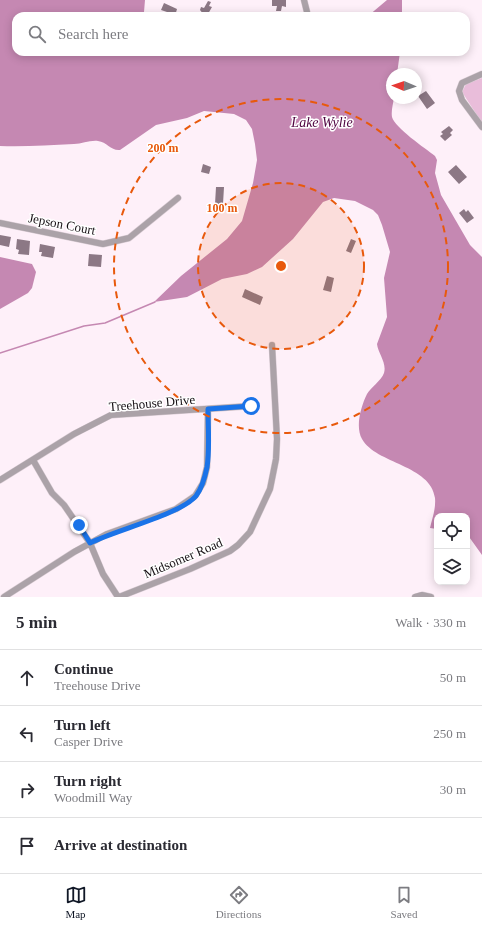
<!DOCTYPE html>
<html lang="en">
<head>
<meta charset="utf-8">
<style>
	body { margin:0; font-family:Georgia,serif; background:#f2f2f3; color:#2b2b33 }
	.controls { position:absolute; right:12px; bottom:12px; display:grid; overflow:hidden; border-radius:8px; box-shadow:0 2px 10px #0003 }
	.controls button { width:36px; height:36px; display:grid; place-items:center; padding:0; border:0; border-bottom:1px solid #e1e1e2; background:#fff; color:#2b2b33; font:20px sans-serif }
	.compass { position:absolute; left:386px; top:68px; width:36px; height:36px; border-radius:50%; background:#fff; box-shadow:0 2px 10px #0003; rotate:272deg }
	.stop { position:absolute; width:12px; height:12px; margin:-9px; border:3px solid #1a73e8; border-radius:50%; background:#fff }
	.stop.end { background:#1a73e8; border-color:#fff; box-shadow:0 1px 4px #0008 }
	.list { margin:0; padding:0; list-style:none }
	h2 { display:flex; justify-content:space-between; align-items:center; height:52px; margin:0; padding:0 16px; font-size:17px }
	h2 small { font-size:13px; font-weight:400; color:#7c7c81 }
	.list li { display:grid; grid-template-columns:26px 1fr auto; gap:12px; align-items:center; box-sizing:border-box; height:56px; padding:0 16px; border-top:1px solid #e1e1e2 }
	.list b { display:block; font-size:15px; white-space:nowrap }
	.list p { margin:0; font-size:13px; white-space:nowrap; color:#7c7c81 }
	.list em { font-size:13px; font-style:normal; color:#7c7c81 }
	.icon { flex:none; width:22px; height:22px; fill:none; stroke:currentColor; stroke-width:2; stroke-linecap:round; stroke-linejoin:round }
	.map { position:relative; flex:none; width:482px; height:597px; overflow:hidden }
	.search { position:absolute; background:#fff; box-shadow:0 2px 10px #0003; left:12px; right:12px; top:12px; height:44px; display:flex; align-items:center; gap:10px; box-sizing:border-box; padding:0 14px; border-radius:12px; color:#7c7c81; font-size:15px }
	.sheet { height:276px; background:#fff }
	nav { display:flex; justify-content:space-around; align-items:center; box-sizing:border-box; height:56px; border-top:1px solid #e1e1e2; background:#fff; font-size:11px; color:#7c7c81 }
	nav a { display:grid; justify-items:center; gap:2px }
	nav .on { color:#111827 }
	.map>svg:first-child { display:block }
	.green { fill:#e9bdda }
	.water { fill:#c588b2 }
	.lines { fill:none; stroke-linecap:round; stroke-linejoin:round }
	.stream { stroke:#c588b2; stroke-width:1.5 }
	.building { fill:#8c7885 }
	.minor-casing { stroke:#d9ccd4; stroke-width:7 }
	.minor { stroke:#aba2a8; stroke-width:6 }
	.route { stroke:#1a73e8; stroke-width:5 }
	.ring { fill:none; stroke:#e8590c; stroke-width:2; stroke-dasharray:7 5 }
	.labels { text-anchor:middle; dominant-baseline:central; stroke-width:3; stroke-linejoin:round; paint-order:stroke }
	.street-label { font-size:13px; fill:#160f14; stroke:#fff }
	.water-label { font-size:14px; font-style:italic; fill:#4f0440; stroke:#fff }
	.centre { fill:#e8590c; stroke:#fff; stroke-width:2 }
	.ring-label { font-size:12px; text-anchor:middle; font-weight:bold; fill:#e8590c; stroke:#fff; stroke-width:3; stroke-linejoin:round; paint-order:stroke }
</style>
</head>
<body>
<div class="map">
<svg width="482" height="597" viewBox="0 0 482 597">
	<rect width="100%" height="100%" fill="#fef0f9"/>
	<path class="green" d="M 482,78 L 482,123 L 462,92 L 466,84 Z"/>
	<path class="water" d="M 0,0 L 145,0 L 144,12 L 146,16 L 16,16 L 16,52 L 400,52 L 397,74 L 392,74 L 392,98 L 394,98 C 393,104 391,111 392,117 C 395,128 425,148 435,156 L 437,160 L 435,173 L 441,195 L 470,245 L 482,257 L 482,555 L 467,534 L 467,516 L 437,516 L 437,529 L 430,528 C 432,519 436,509 435,498 C 431,465 376,464 362,439 C 355,427 361,406 367,394 C 371,387 381,381 384,373 C 387,363 378,353 377,344 L 387,317 L 384,278 L 390,252 L 382,225 L 378,215 L 373,210 L 355,201 L 334,198 L 323,202 L 293,239 L 262,267 L 247,274 L 222,279 L 187,297 L 154,302 L 181,276 L 227,239 L 242,221 L 253,183 L 257,160 L 255,144 L 252,129 L 246,120 L 234,114 L 204,111 L 187,118 L 156,125 L 120,150 C 111,151 107,142 98,141 C 90,140 82,144 74,144 C 49,145 25,147 0,146 Z
		M 387,0 L 402,0 L 402,16 L 368,16 Z
		M 0,257 L 32,264 L 36,272 L 32,288 L 28,293 L 0,309 Z"/>
	<g class="lines">
		<path class="stream" d="M 0,353 L 84,326 L 105,323 L 155,302"/>
	</g>
	<path class="building" d="M 272,0 L 286,0 L 286,7 L 282,6 L 281,11 L 276,11 L 277,6 L 272,6 Z
		M 208,1 L 211,2 L 209,6 L 212,7 L 208,14 L 205,13 L 204,15 L 200,10 L 201,7 L 204,8 Z
		M 164,3 L 177,9 L 175,16 L 169,16 L 170,13 L 161,10 Z
		M 426,91 L 435,103 L 427,109 L 418,96 Z
		M 449,126 L 453,130 L 450,133 L 452,135 L 445,141 L 440,136 L 443,134 L 441,132 Z
		M 203,164 L 211,167 L 209,174 L 201,172 Z
		M 456,165 L 467,177 L 459,184 L 448,172 Z
		M 216,187 L 224,187 L 223,204 L 215,204 Z
		M 464,209 L 466,212 L 468,210 L 474,218 L 467,223 L 459,213 Z
		M 0,235 L 11,237 L 9,247 L 0,245 Z
		M 17,239 L 30,241 L 29,255 L 18,254 L 19,250 L 16,249 Z
		M 351,239 L 356,241 L 351,253 L 346,251 Z
		M 40,244 L 55,247 L 53,258 L 41,256 L 42,252 L 39,252 Z
		M 89,254 L 102,255 L 101,267 L 88,266 Z
		M 327,276 L 334,278 L 331,292 L 323,290 Z
		M 245,289 L 263,297 L 260,305 L 242,297 Z"/>
	<g class="lines">
		<defs>
			<path id="minor" d="M 304,0 L 308,16
				M 482,74 L 462,83 L 459,91 L 462,100 L 482,127
				M 0,223 L 103,244 L 129,238 L 178,198
				M 33,460 L 52,493 L 64,505 L 90,543 L 103,574 L 118,597
				M 0,480 L 74,434 L 111,415 L 251,406
				M 4,597 L 74,552 L 107,534 L 176,509 L 195,496 L 203,483 L 207,467 L 208,409
				M 119,597 L 190,569 L 230,551 L 238,545 L 250,532 L 270,489 L 276,459 L 277,439 L 272,345
				M 415,597 L 422,595 L 431,597"/>
		</defs>
		<use href="#minor" class="minor-casing"/>
		<use href="#minor" class="minor"/>
	</g>
	<g class="lines">
		<path class="route" d="M 79,525 L 90,543 C 116,530 181,514 196,496 C 202,488 205,477 207,467 C 210,449 208,428 208,409 L 251,406"/>
	</g>
	<circle cx="281" cy="266" r="83" fill="#e8590c" fill-opacity=".12"/>
	<g class="ring">
		<circle cx="281" cy="266" r="83"/>
		<circle cx="281" cy="266" r="167"/>
	</g>
	<g class="labels">
		<g class="street-label">
			<text transform="translate(62 224) rotate(11)">Jepson Court</text>
			<text transform="translate(152 403) rotate(-5)">Treehouse Drive</text>
			<text transform="translate(183 558) rotate(-23)">Midsomer Road</text>
		</g>
		<g class="water-label">
			<text x="322" y="122">Lake Wylie</text>
		</g>
	</g>
	<circle cx="281" cy="266" r="6" class="centre"/>
	<g class="ring-label">
		<text x="163" y="152">200 m</text>
		<text x="222" y="212">100 m</text>
	</g>
</svg>
<div class="controls">
<button><svg class="icon" aria-label="locate" viewBox="0 0 24 24"><circle cx="12" cy="12" r="6"/><path d="M12 2v4M12 18v4M2 12h4M18 12h4"/></svg></button>
<button><svg class="icon" aria-label="layers" viewBox="0 0 24 24"><path d="M12 4l9 5-9 5-9-5zM3 14l9 5 9-5"/></svg></button>
</div>
<svg class="compass" viewBox="-18 -18 36 36"><path d="M0-13l5 13h-10z" fill="#e53935"/><path d="M0 13l5-13h-10z" fill="#7c7c81"/></svg>
<div class="stop" style="left:251px;top:406px"></div>
<div class="stop end" style="left:79px;top:525px"></div>
<div class="search"><svg class="icon" aria-label="search" viewBox="0 0 24 24"><circle cx="10" cy="10" r="6"/><path d="M15 15l6 6"/></svg>Search here</div>
</div>
<section class="sheet">
<h2>5 min<small>Walk · 330 m</small></h2>
<ul class="list">
<li><svg class="icon" aria-label="ahead" viewBox="0 0 24 24"><path d="M12 20V5M6 11l6-6 6 6"/></svg><div><b>Continue</b><p>Treehouse Drive</p></div><em>50 m</em></li>
<li><svg class="icon" aria-label="left" viewBox="0 0 24 24"><path d="M17 20v-9H6M10 6l-5 5 5 5"/></svg><div><b>Turn left</b><p>Casper Drive</p></div><em>250 m</em></li>
<li><svg class="icon" aria-label="right" viewBox="0 0 24 24"><path d="M7 20v-9h11M14 6l5 5-5 5"/></svg><div><b>Turn right</b><p>Woodmill Way</p></div><em>30 m</em></li>
<li><svg class="icon" aria-label="arrive" viewBox="0 0 24 24"><path d="M6 21V4h12l-3 4 3 4H6"/></svg><div><b>Arrive at destination</b></div></li>
</ul>
</section>
<nav>
<a class="on"><svg class="icon" aria-label="map" viewBox="0 0 24 24"><path d="M3 6l6-2 6 2 6-2v14l-6 2-6-2-6 2zM9 4v14M15 6v14"/></svg>Map</a>
<a><svg class="icon" aria-label="directions" viewBox="0 0 24 24"><path d="M12 3l9 9-9 9-9-9zM9 14v-3h6M13 9l2 2-2 2"/></svg>Directions</a>
<a><svg class="icon" aria-label="saved" viewBox="0 0 24 24"><path d="M7 4h10v16l-5-4-5 4z"/></svg>Saved</a>
</nav>
</body>
</html>
